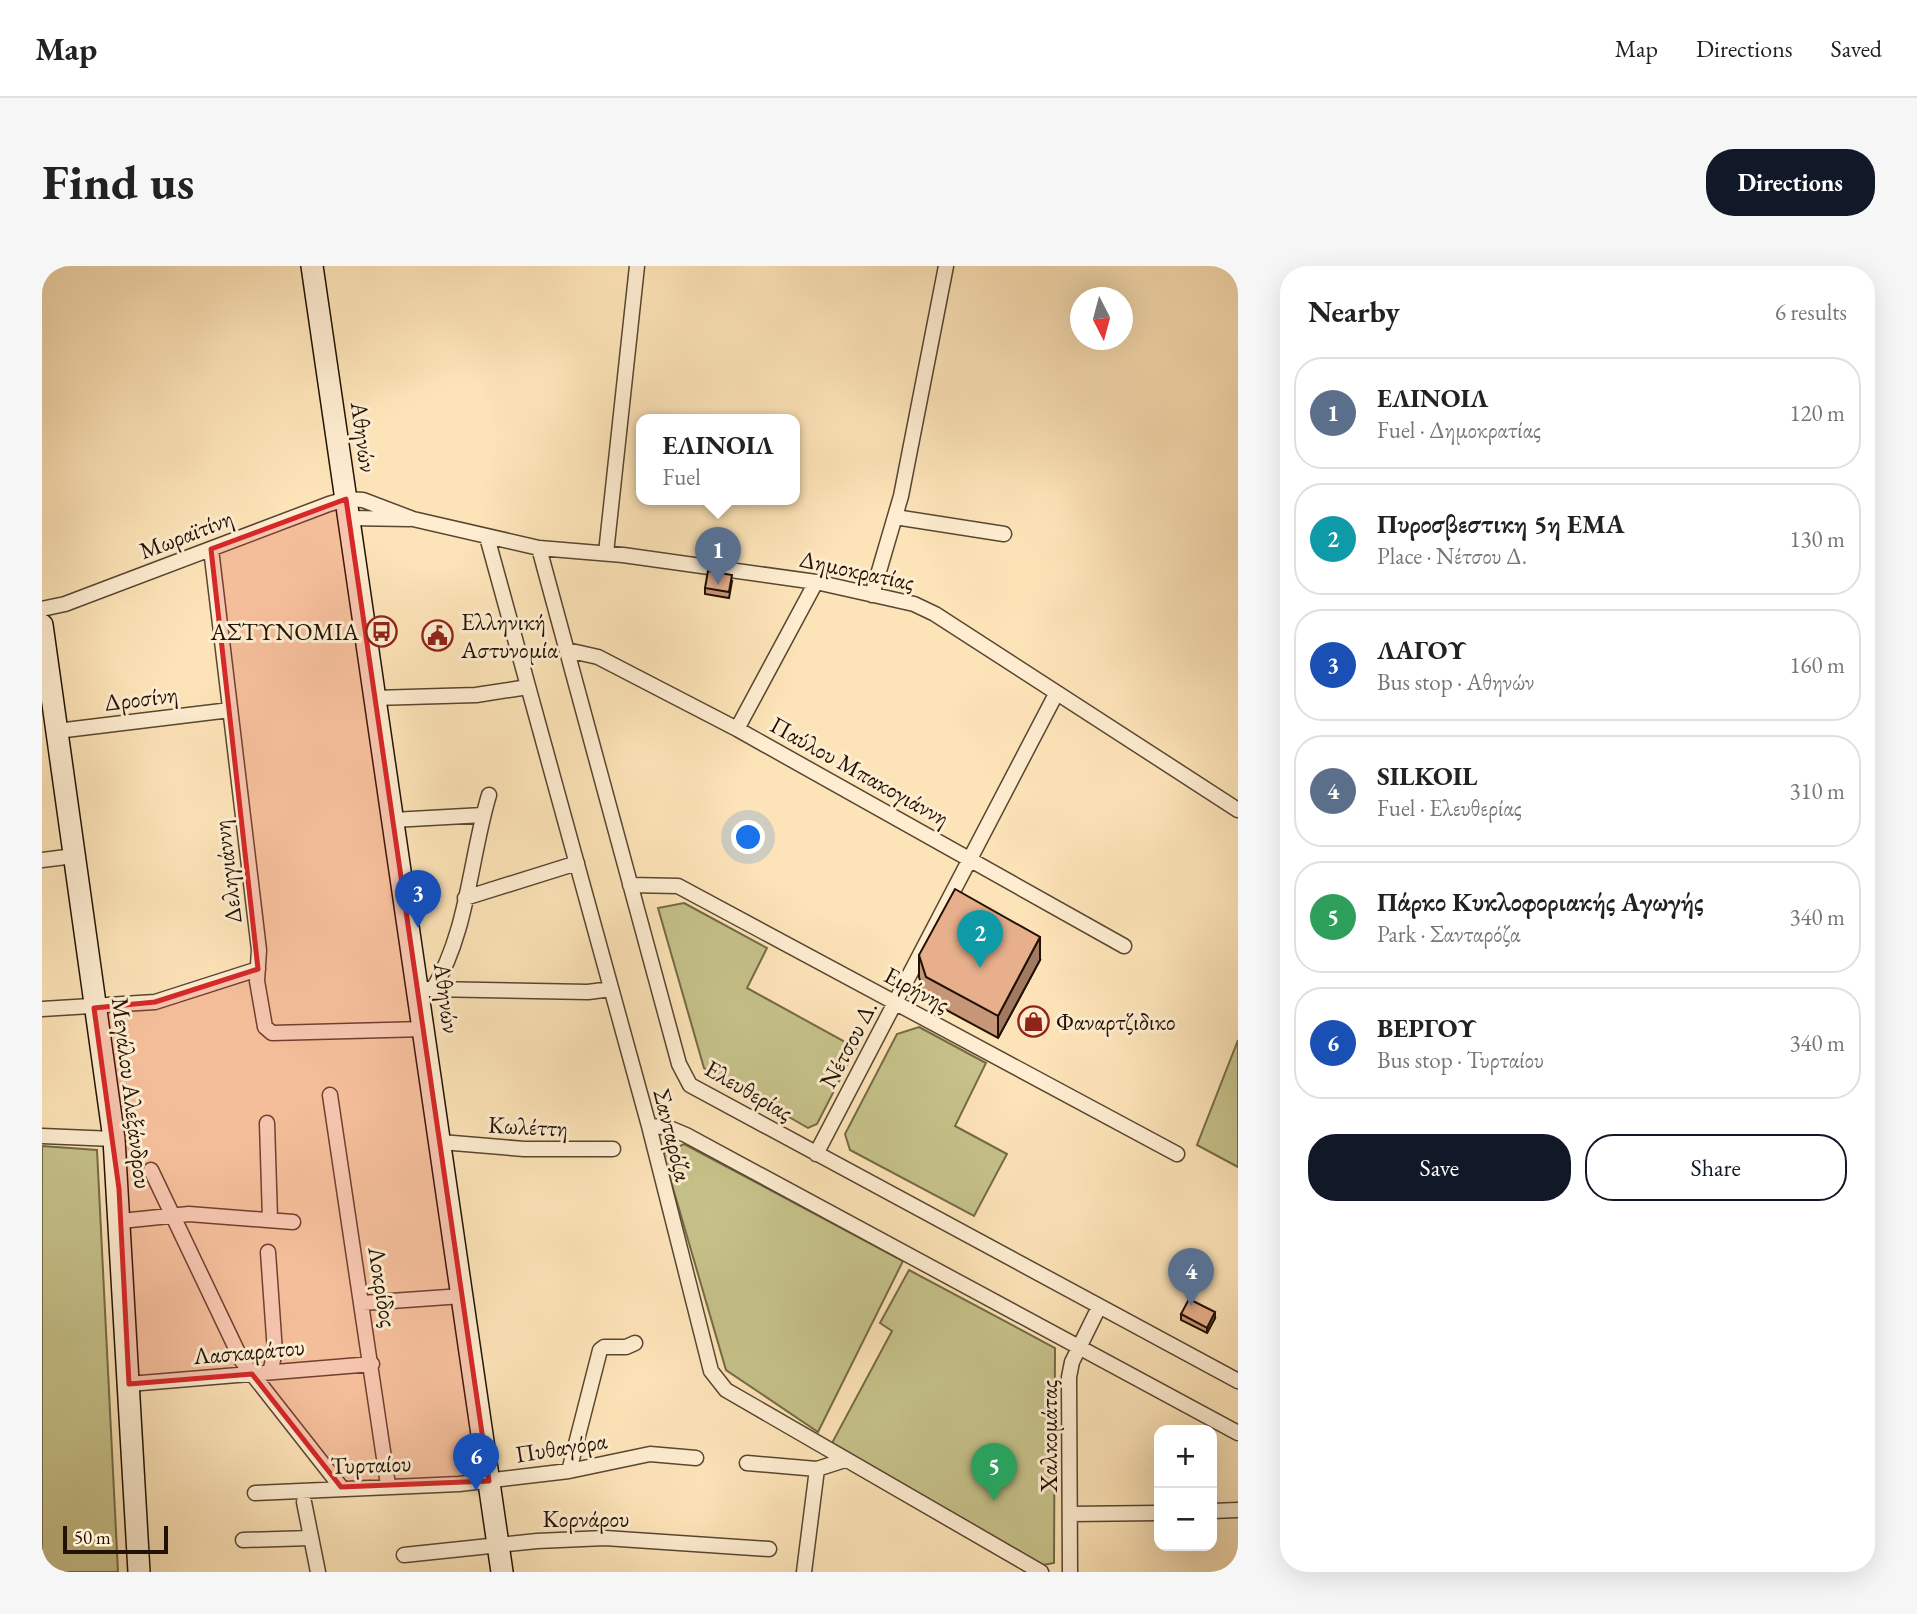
<!DOCTYPE html>
<html lang="en">
<head>
<meta charset="utf-8">
<style>
	body { margin:0; font-family:"EB Garamond",serif; background:#f6f6f6; color:#222 }
	.controls { position:absolute; right:21px; bottom:21px; display:grid; overflow:hidden; border-radius:14px; box-shadow:0 7px 28px #0002 }
	.controls button { width:63px; height:63px; display:grid; place-items:center; padding:0; border:0; border-bottom:2px solid #e0e0e0; background:#fff; color:#222; font:35px sans-serif }
	.compass { position:absolute; left:1028px; top:21px; width:63px; height:63px; border-radius:50%; background:#fff; box-shadow:0 7px 28px #0002; rotate:174deg }
	.scale { position:absolute; left:21px; bottom:18px; width:105px; box-sizing:border-box; padding-left:7px; border:4px solid #211203; border-top:0; font-size:19px; line-height:24px; white-space:nowrap; color:#211203; -webkit-text-stroke:5px #feedd1; paint-order:stroke }
	.you { position:absolute; left:707px; top:572px; width:24px; height:24px; margin:-18px; border:5px solid #fff; border-radius:50%; background:#1a73e8; box-shadow:0 0 0 10px #1a73e833 }
	.badge { display:grid; place-items:center; width:46px; height:46px; border-radius:50%; background:#111827; color:#fff; font-size:23px; font-weight:700 }
	.pin { position:absolute; translate:-50% -58px; filter:drop-shadow(0 2px 4px #0008) }
	.pin::after { content:''; position:absolute; top:37px; width:24px; height:21px; background:inherit; clip-path:polygon(0 0,100% 0,50% 100%) }
	.popup { position:absolute; left:594px; top:148px; width:164px; height:91px; box-sizing:border-box; display:grid; place-content:center; border-radius:14px; background:#fff; filter:drop-shadow(0 2px 5px #0005); font-size:23px; white-space:nowrap; color:#767676 }
	.popup b { font-size:26px; color:#222 }
	.popup::after { content:''; position:absolute; left:50%; top:100%; margin-left:-14px; border:14px solid transparent; border-top-color:#fff }
	.list { margin:0; padding:0; list-style:none }
	h2 { display:flex; justify-content:space-between; align-items:center; height:91px; margin:0; padding:0 28px; font-size:30px }
	h2 small { font-size:23px; font-weight:400; color:#767676 }
	.list li { display:grid; grid-template-columns:46px 1fr auto; gap:21px; align-items:center; box-sizing:border-box; height:112px; margin:0 14px 14px; padding:0 14px; border:2px solid #e0e0e0; border-radius:28px }
	.list b { display:block; font-size:26px; white-space:nowrap }
	.list p { margin:0; font-size:23px; white-space:nowrap; color:#767676 }
	.list em { font-size:23px; font-style:normal; color:#767676 }
	.actions { display:flex; gap:14px; padding:21px 28px }
	.actions a { flex:1; padding:16px 0; border:2px solid #111827; border-radius:28px; text-align:center; font-size:24px; color:#111827 }
	.actions .main { background:#111827; color:#fff }
	.map { position:relative; flex:none; width:1196px; height:1306px; overflow:hidden; border-radius:28px }
	header { display:flex; align-items:center; gap:42px; box-sizing:border-box; height:98px; padding:0 35px; background:#fff; border-bottom:2px solid #e0e0e0 }
	header strong { font-size:33px }
	nav { display:flex; gap:38px; margin-inline-start:auto; font-size:24px }
	.intro { display:flex; align-items:center; justify-content:space-between; box-sizing:border-box; height:168px; padding:0 42px }
	h1 { margin:0; font-size:49px }
	.button { padding:18px 32px; border-radius:28px; background:#111827; color:#fff; font-size:24px; font-weight:700 }
	main { display:flex; gap:42px; padding:0 42px }
	aside { flex:1; background:#fff; border-radius:28px; box-shadow:0 7px 28px #0002 }
	.map>svg:first-child { display:block }
	.green { fill:#c6c28a; stroke:#746a46; stroke-width:2 }
	.lines { fill:none; stroke-linecap:round; stroke-linejoin:round }
	.street-casing { stroke:#584630; stroke-width:17 }
	.secondary-casing { stroke:#211203; stroke-width:24 }
	.street { stroke:#feedd1; stroke-width:14 }
	.secondary { stroke:#feedd1; stroke-width:21 }
	.wall { fill:#c79678; stroke:#211203; stroke-width:2 }
	.shaded-wall { fill:#a27a62; stroke:#211203; stroke-width:2 }
	.building { fill:#e7af8c; stroke:#211203; stroke-width:2 }
	.marked { fill:#d62828; fill-opacity:0.2; stroke:#d62828; stroke-width:5; stroke-linejoin:round }
	.labels { text-anchor:middle; dominant-baseline:central; stroke-width:6; stroke-linejoin:round; paint-order:stroke }
	.street-label { font-size:24px; fill:#211203; stroke:#feedd1 }
	.poi-label { font-size:24px; fill:#211203; stroke:#feedd1; text-anchor:start }
</style>
</head>
<body>
<header>
<strong>Map</strong>
<nav><a>Map</a><a>Directions</a><a>Saved</a></nav>
</header>
<div class="intro"><h1>Find us</h1><a class="button">Directions</a></div>
<main>
<div class="map">
<svg width="1196" height="1306" viewBox="0 0 1196 1306">
	<rect width="100%" height="100%" fill="#fde4b8"/>
	<filter id="stains"><feTurbulence type="fractalNoise" baseFrequency=".00286" numOctaves="4"/><feColorMatrix values="0 0 0 0 .2 0 0 0 0 .09 0 0 0 0 .02 0 0 0 .5 -.17"/></filter>
	<radialGradient id="worn" r=".72"><stop offset=".6" stop-color="#630" stop-opacity="0"/><stop offset="1" stop-color="#630" stop-opacity=".3"/></radialGradient>
	<path class="green" d="M 642,637 L 725,682 L 705,722 L 814,782 L 775,858 L 766,862 L 662,802 L 616,642 Z
		M 877,761 L 944,797 L 913,860 L 965,888 L 932,950 L 808,884 L 803,868 L 855,768 Z
		M 1196,774 L 1196,901 L 1155,879 Z
		M 642,878 L 861,995 L 776,1166 L 684,1104 L 621,888 Z
		M 0,880 L 55,884 L 76,1306 L 0,1306 Z
		M 867,1004 L 1013,1082 L 1012,1297 L 1001,1299 L 790,1177 L 850,1065 L 838,1057 Z"/>
	<g class="lines">
		<defs>
			<path id="street" d="M 853,251 L 962,268
				M 307,252 L 368,253
				M 445,271 L 607,860 L 669,1105 L 684,1124 L 999,1306
				M 497,282 L 637,798 L 648,819 L 1196,1115
				M 169,283 L 217,684 L 215,715 L 223,761 L 230,767 L 383,763
				M 564,287 L 595,0
				M 830,329 L 859,230 L 904,0
				M 0,343 L 23,338 L 287,238 L 304,233 L 321,234 L 371,253 L 497,282 L 581,289 L 774,316 L 872,338 L 893,348 L 1196,544
				M 525,384 L 556,391 L 695,463 L 1082,680
				M 332,432 L 434,429 L 486,421
				M 695,463 L 774,316
				M 15,465 L 188,444
				M 351,554 L 441,549
				M 0,594 L 32,590
				M 588,619 L 636,620 L 1135,888
				M 423,632 L 535,597
				M 386,723 L 546,726 L 569,723
				M 391,723 C 426,666 428,592 447,529
				M 0,743 L 113,736 L 216,703
				M 288,829 L 346,1219
				M 225,857 L 228,953
				M 607,860 L 625,861 L 644,869 L 1196,1167
				M 0,870 L 72,873
				M 399,876 L 482,883 L 571,883
				M 774,888 L 1014,428
				M 109,904 L 200,1095 L 299,1221
				M 79,955 L 147,948 L 251,956
				M 226,986 L 233,1086 L 228,1106
				M 321,1037 L 420,1030
				M 87,1118 L 330,1098
				M 705,1197 L 775,1203
				M 527,1205 L 558,1084 L 562,1081 L 584,1081 L 593,1077
				M 213,1227 L 417,1218 L 527,1205 L 608,1188 L 654,1192
				M 262,1236 L 276,1306
				M 1170,1245 L 1196,1244
				M 1028,1248 L 1117,1247
				M 201,1274 L 269,1272
				M 362,1289 L 495,1275 L 563,1272 L 727,1283
				M 762,1306 L 775,1203 L 803,1194
				M 1028,1306 L 1027,1111 L 1030,1096 L 1057,1041"/>
			<path id="secondary" d="M 270,0 L 460,1306
				M 0,359 L 72,873 L 97,1306"/>
		</defs>
		<use href="#street" class="street-casing"/>
		<use href="#secondary" class="secondary-casing"/>
		<use href="#street" class="street"/>
		<use href="#secondary" class="secondary"/>
	</g>
	<path class="wall" d="M 690,315 L 687,332 L 663,328 L 663,322 Z
		M 877,689 L 998,694 L 956,772 L 884,733 L 877,711 Z
		M 1139,1048 L 1173,1052 L 1165,1067 L 1139,1054 Z"/>
	<path class="shaded-wall" d="M 998,671 L 998,694 L 956,772 L 956,750 Z
		M 1173,1046 L 1173,1052 L 1165,1067 L 1165,1062 Z"/>
	<path class="building" d="M 666,305 L 690,309 L 687,326 L 663,322 Z
		M 913,623 L 998,671 L 956,750 L 884,711 L 877,689 Z
		M 1147,1033 L 1173,1046 L 1165,1062 L 1139,1048 Z"/>
	<path class="marked" d="M 304,233 L 447,1215 L 299,1221 L 210,1108 L 87,1118 L 77,923 L 52,742 L 113,736 L 216,703 L 169,283 Z"/>
	<defs>
		<symbol id="bus-ring" viewBox="-11 -11 22 22"><circle r="9.5" fill="#feedd1" stroke="#8f2418" stroke-width="1.5"/><path d="M-5-6H5V4H4V6H2V4H-2V6H-4V4H-5ZM-3.5-4V0h7V-4ZM-3.5 1.2v1.5H-2V1.2ZM2 1.2v1.5H3.5V1.2Z" fill="#8f2418"/></symbol>
		<symbol id="civic-ring" viewBox="-11 -11 22 22"><circle r="9.5" fill="#feedd1" stroke="#8f2418" stroke-width="1.5"/><path d="M-.6-6.5H3V-4.5H.6V-3L4-1V1h2V6H-6V1h2V-1L-.6-3ZM-1.2 2.5V6h2.4V2.5Z" fill="#8f2418"/></symbol>
		<symbol id="shop-ring" viewBox="-11 -11 22 22"><circle r="9.5" fill="#feedd1" stroke="#8f2418" stroke-width="1.5"/><path d="M-5-2.5h2.3a2.7 3.5 0 0 1 5.4 0H5L5.5 6h-11ZM-1.5-2.5h3a1.5 2.3 0 0 0-3 0Z" fill="#8f2418"/></symbol>
	</defs>
	<g fill-rule="evenodd">
		<use href="#bus-ring" x="322" y="348" width="35" height="35"/>
		<use href="#civic-ring" x="378" y="352" width="35" height="35"/>
		<use href="#shop-ring" x="974" y="738" width="35" height="35"/>
	</g>
	<g class="labels">
		<g class="street-label">
			<text transform="translate(322 171) rotate(82)">Αθηνών</text>
			<text transform="translate(144 268) rotate(-21)">Μωραϊτίνη</text>
			<text transform="translate(815 304) rotate(12)">Δημοκρατίας</text>
			<text transform="translate(99 432) rotate(-7)">Δροσίνη</text>
			<text transform="translate(818 505) rotate(29)">Παύλου Μπακογιάννη</text>
			<text transform="translate(185 606) rotate(-97)">Δεληγιάννη</text>
			<text transform="translate(875 723) rotate(28)">Ειρήνης</text>
			<text transform="translate(405 732) rotate(82)">Αθηνών</text>
			<text transform="translate(806 778) rotate(-62)">Νέτσου Δ.</text>
			<text transform="translate(707 824) rotate(30)">Ελευθερίας</text>
			<text transform="translate(90 827) rotate(83)">Μεγάλου Αλεξάνδρου</text>
			<text transform="translate(486 860) rotate(3)">Κωλέττη</text>
			<text transform="translate(631 869) rotate(76)">Σανταρόζα</text>
			<text transform="translate(341 1021) rotate(81)">Λοκρίδος</text>
			<text transform="translate(207 1085) rotate(-5)">Λασκαράτου</text>
			<text transform="translate(1006 1170) rotate(-90)">Χαλκομάτας</text>
			<text transform="translate(519 1181) rotate(-9)">Πυθαγόρα</text>
			<text transform="translate(329 1198) rotate(-2)">Τυρταίου</text>
			<text x="544" y="1252">Κορνάρου</text>
		</g>
		<g class="poi-label">
			<text x="419" y="355">Ελληνική<tspan x="419" dy="28">Αστυνομία</tspan></text>
			<text x="317" y="365" text-anchor="end">ΑΣΤΥΝΟΜΙΑ</text>
			<text x="1014" y="755">Φαναρτζιδικο</text>
		</g>
	</g>
	<rect width="100%" height="100%" filter="url(#stains)"/>
	<rect width="100%" height="100%" fill="url(#worn)"/>
</svg>
<div class="controls">
<button>+</button>
<button>−</button>
</div>
<svg class="compass" viewBox="-18 -18 36 36"><path d="M0-13l5 13h-10z" fill="#e53935"/><path d="M0 13l5-13h-10z" fill="#767676"/></svg>
<div class="scale">50 m</div>
<div class="you"></div>
<div class="pin badge" style="left:676px;top:319px;background:#5c6f8a">1</div>
<div class="popup"><b>ΕΛΙΝΟΙΛ</b>Fuel</div>
<div class="pin badge" style="left:938px;top:702px;background:#0f9aa8">2</div>
<div class="pin badge" style="left:376px;top:662px;background:#1a4fb4">3</div>
<div class="pin badge" style="left:1149px;top:1040px;background:#5c6f8a">4</div>
<div class="pin badge" style="left:952px;top:1235px;background:#2e9e5b">5</div>
<div class="pin badge" style="left:434px;top:1225px;background:#1a4fb4">6</div>
</div>
<aside>
<h2>Nearby<small>6 results</small></h2>
<ul class="list">
<li><span class="badge" style="background:#5c6f8a">1</span><div><b>ΕΛΙΝΟΙΛ</b><p>Fuel · Δημοκρατίας</p></div><em>120 m</em></li>
<li><span class="badge" style="background:#0f9aa8">2</span><div><b>Πυροσβεστικη 5η ΕΜΑ</b><p>Place · Νέτσου Δ.</p></div><em>130 m</em></li>
<li><span class="badge" style="background:#1a4fb4">3</span><div><b>ΛΑΓΟΥ</b><p>Bus stop · Αθηνών</p></div><em>160 m</em></li>
<li><span class="badge" style="background:#5c6f8a">4</span><div><b>SILKOIL</b><p>Fuel · Ελευθερίας</p></div><em>310 m</em></li>
<li><span class="badge" style="background:#2e9e5b">5</span><div><b>Πάρκο Κυκλοφοριακής Αγωγής</b><p>Park · Σανταρόζα</p></div><em>340 m</em></li>
<li><span class="badge" style="background:#1a4fb4">6</span><div><b>ΒΕΡΓΟΥ</b><p>Bus stop · Τυρταίου</p></div><em>340 m</em></li>
</ul>
<div class="actions"><a class="main">Save</a><a>Share</a></div>
</aside>
</main>
</body>
</html>
